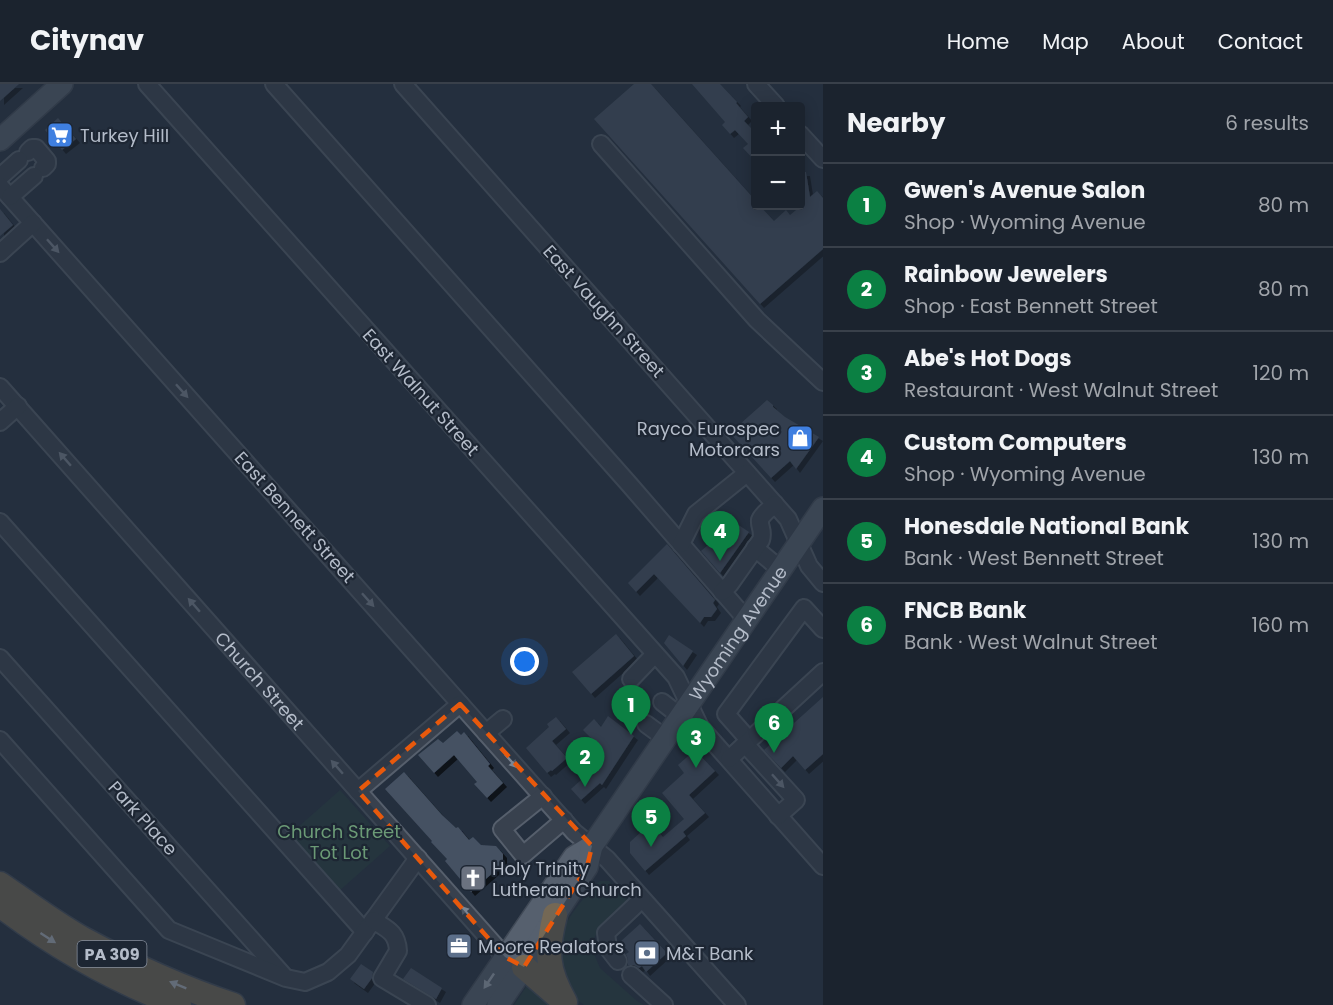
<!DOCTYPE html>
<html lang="en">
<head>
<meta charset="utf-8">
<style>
	body { margin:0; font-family:Poppins,sans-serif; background:#282f3a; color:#f1f3f6 }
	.controls { position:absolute; right:18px; top:18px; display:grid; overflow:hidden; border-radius:6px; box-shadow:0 3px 15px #0003 }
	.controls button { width:54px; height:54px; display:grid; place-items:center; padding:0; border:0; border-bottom:2px solid #39404a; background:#1b232e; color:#f1f3f6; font:30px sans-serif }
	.you { position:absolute; left:525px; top:578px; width:21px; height:21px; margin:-15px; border:4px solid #fff; border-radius:50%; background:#1a73e8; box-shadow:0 0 0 9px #1a73e833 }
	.badge { display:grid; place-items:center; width:39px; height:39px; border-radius:50%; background:#0b8043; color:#fff; font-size:20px; font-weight:700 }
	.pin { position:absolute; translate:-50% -50px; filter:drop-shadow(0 2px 3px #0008) }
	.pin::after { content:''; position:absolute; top:32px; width:21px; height:18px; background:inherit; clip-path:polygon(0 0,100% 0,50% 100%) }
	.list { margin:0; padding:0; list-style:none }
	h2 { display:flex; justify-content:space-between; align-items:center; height:78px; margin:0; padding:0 24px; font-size:26px }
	h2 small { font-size:20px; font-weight:400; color:#a0a4aa }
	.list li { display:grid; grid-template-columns:39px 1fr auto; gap:18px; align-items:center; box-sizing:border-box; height:84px; padding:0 24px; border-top:2px solid #39404a }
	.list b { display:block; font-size:22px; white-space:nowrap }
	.list p { margin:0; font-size:20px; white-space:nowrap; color:#a0a4aa }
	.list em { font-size:20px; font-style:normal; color:#a0a4aa }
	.map { position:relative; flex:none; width:823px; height:921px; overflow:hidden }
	header { display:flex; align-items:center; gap:36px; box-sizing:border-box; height:84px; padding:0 30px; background:#1b232e; border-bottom:2px solid #39404a }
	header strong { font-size:28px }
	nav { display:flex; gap:33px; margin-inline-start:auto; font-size:21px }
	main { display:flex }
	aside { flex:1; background:#1b232e }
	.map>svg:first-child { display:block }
	.green { fill:#263c3f }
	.building { fill:#455162; filter:url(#shadow) }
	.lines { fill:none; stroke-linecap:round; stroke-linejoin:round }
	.minor-casing { stroke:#565f6c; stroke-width:20 }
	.major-casing { stroke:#414a57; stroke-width:24 }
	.highway-casing { stroke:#434c59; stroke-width:27 }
	.minor { stroke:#38414e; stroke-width:16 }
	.major { stroke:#56606e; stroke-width:21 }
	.highway { stroke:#746855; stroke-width:24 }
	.oneway { fill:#7c8592 }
	.oneway2 { fill:#aeb4bd }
	.oneway3 { fill:#a1aab7 }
	.marked { fill:none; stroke:#e8590c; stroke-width:4.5; stroke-dasharray:12 8; stroke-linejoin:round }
	.labels { text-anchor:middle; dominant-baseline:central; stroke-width:4.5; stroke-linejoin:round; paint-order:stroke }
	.shield { fill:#1d2633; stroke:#878f9c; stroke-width:1.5 }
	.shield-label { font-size:16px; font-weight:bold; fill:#b4bcc9 }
	.poi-label { font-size:18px; fill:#b4bcc9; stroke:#1d2633; text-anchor:start }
	.street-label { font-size:18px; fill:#b4bcc9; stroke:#1d2633 }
	.park-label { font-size:18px; fill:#6b9a76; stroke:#1d2633 }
</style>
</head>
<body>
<header>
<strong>Citynav</strong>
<nav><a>Home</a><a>Map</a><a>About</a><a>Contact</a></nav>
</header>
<main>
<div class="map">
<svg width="823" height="921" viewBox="0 0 823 921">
	<defs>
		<filter id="shadow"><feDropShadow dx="4" dy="4" stdDeviation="0" flood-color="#0009"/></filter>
	</defs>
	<rect width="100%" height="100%" fill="#242f3e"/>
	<path class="green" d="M 340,706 L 390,762 L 338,808 L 288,752 Z
		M 600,797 L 609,797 C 617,803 629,811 627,822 L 595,852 L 592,865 L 600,884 L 637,917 L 644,921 L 584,921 C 577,916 569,908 565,901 C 555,885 559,853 567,838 C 575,824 586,812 595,800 Z
		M 530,897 L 558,921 L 514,921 Z"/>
	<path class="building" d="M 0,0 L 19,0 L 0,17 Z
		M 634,0 L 651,0 L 756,117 L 756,122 L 760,122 L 774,137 L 786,126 L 790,131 L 801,122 L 801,88 L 806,88 L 810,113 L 817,107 L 823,114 L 823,165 L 760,220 L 594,35 Z
		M 692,0 L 720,0 L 737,18 L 736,19 L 748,33 L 744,37 L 756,49 L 756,78 L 743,64 L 748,60 L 735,46 L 730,50 L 722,41 L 725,38 Z
		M 58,34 L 76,55 L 62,66 L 45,46 Z
		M 0,125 L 13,141 L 0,152 Z
		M 767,316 L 773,321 L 773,323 L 785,333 L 819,353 L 796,385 L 790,377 L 771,394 L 730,349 Z
		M 734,438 L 749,448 L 720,489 L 701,467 L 714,456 L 710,451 L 718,443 L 726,449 Z
		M 667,460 L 715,516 L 713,519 L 717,525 L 711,533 L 704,533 L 700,539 L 654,490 L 636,508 L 628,499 Z
		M 616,550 L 634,572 L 591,610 L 572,588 Z
		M 669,551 L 693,567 L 683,582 L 664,559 Z
		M 823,613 L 823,670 L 805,686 L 793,672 L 781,684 L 764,666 Z
		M 608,632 L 634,652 L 602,701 L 600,699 L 581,716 L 571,705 L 590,688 L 578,674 L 592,661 L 590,659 L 593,656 L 583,646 L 594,635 L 601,643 Z
		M 556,633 L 566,645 L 552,657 L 567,674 L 552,687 L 551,686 L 547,689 L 526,664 L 549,643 L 547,640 Z
		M 457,647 L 461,651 L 464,648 L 490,680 L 488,682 L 503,699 L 487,714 L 474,700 L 477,698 L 454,671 L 434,689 L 418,671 L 438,655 L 443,659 Z
		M 695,666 L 715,687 L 689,711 L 705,729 L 683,748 L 686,752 L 645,787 L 630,769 L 630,758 L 651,739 L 663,753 L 684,735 L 662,709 L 684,689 L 678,681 Z
		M 404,688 L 442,731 L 456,744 L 458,743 L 469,756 L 473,753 L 481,761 L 496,762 L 503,770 L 503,780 L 471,808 L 445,777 L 447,775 L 431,758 L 432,757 L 385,705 Z
		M 640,840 L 667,869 L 646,888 L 642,882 L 639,884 L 634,881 L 628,881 L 628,875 L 626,870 L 629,868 L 620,858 Z
		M 361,880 L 373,888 L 372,894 L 364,905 L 350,895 Z
		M 411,884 L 442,904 L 436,915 L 403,895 Z"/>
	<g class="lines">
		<defs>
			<g id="minor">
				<path d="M 147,0 L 676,593 L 700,643 L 823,782"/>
				<path d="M 274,0 L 629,400 L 746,535"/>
				<path d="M 403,0 L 788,435 L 809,482 L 823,499"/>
				<path d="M 756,0 L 776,22"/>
				<path d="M 800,50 L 823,75"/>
				<path d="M 601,60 L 757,236 L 823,298"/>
				<path d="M 28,68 L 32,64 L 36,64 L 47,77 L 47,80 L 43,84"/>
				<path d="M 0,93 L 19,76"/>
				<path d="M 0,102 L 574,748 L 607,775 L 737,921"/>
				<path d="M 10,113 L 34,92"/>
				<path d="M 0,169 L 33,139"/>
				<path id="s1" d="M 0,303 L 505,873"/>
				<path d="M 0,338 L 18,322"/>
				<path d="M 0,438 L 365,848"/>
				<path d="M 681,460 L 696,430 L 747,389"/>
				<path d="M 755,464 L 780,485"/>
				<path d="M 722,508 L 730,500 L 761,456 C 764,446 759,443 760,436 C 762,430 771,424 775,420"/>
				<path d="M 0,574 L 283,891"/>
				<path d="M 631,595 L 655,570"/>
				<path d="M 662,618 L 680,632"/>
				<path d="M 646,640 L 665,654"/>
				<path d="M 486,649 L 503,635"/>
				<path d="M 0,656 L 169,846 L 286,894 L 305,898 L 328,888 L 348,871 L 418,774"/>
				<path d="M 749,656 L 726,630 L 804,524 L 823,545"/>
				<path d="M 745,660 L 796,716 L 778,732"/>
				<path d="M 729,675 L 823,588"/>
				<path d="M 358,707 L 460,620"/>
				<path d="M 543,712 L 502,745 L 523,771 L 564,736"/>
				<path d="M 373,836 C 387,845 397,848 398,867 L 382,894 L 427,921"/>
				<path d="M 618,877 L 608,864 L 606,849 L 642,815"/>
				<path d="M 631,891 L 664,921"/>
			</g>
			<g id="major">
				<path d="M 0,56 L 62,0"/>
				<path d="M 473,921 L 574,773 L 592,762"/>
				<path id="s2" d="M 498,921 L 524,883 L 555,831 L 587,783 L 592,762 L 823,424"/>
			</g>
			<path id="highway" d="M 0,800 C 26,818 53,838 81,854 C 131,881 179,903 233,921
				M 0,821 C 54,862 115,897 179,921
				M 555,831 C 546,868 546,884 565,918
				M 524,883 L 560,914"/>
		</defs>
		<use href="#minor" class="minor-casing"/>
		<use href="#major" class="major-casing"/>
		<use href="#highway" class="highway-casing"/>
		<use href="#minor" class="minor"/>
		<use href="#major" class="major"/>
		<use href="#highway" class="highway"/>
	</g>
	<defs><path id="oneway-solid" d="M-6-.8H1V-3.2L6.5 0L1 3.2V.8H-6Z" transform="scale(1.5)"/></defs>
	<g class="oneway">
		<use href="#oneway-solid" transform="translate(53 162) rotate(48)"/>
		<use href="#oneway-solid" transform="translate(182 307) rotate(48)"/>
		<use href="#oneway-solid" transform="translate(65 375) rotate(-131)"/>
		<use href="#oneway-solid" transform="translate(368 516) rotate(48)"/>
		<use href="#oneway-solid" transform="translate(194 521) rotate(-131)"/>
		<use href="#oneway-solid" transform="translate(511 677) rotate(48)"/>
		<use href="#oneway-solid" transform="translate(337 683) rotate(-131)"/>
		<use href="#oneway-solid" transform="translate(778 697) rotate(48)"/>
		<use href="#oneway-solid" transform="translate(467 829) rotate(-131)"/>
	</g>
	<g class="oneway2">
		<use href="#oneway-solid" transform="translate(48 854) rotate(33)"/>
		<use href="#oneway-solid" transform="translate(178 901) rotate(-158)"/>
	</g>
	<use class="oneway3" href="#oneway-solid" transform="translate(489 897) rotate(124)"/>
	<path d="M0 0H823V921H0ZM 460,620 L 592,762 L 587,783 L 524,883 L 505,873 L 358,707 Z" fill="#242f3e" fill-opacity=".55" fill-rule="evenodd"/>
	<path class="marked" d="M 460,620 L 592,762 L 587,783 L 524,883 L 505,873 L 358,707 Z"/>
	<defs>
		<symbol id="supermarket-square" viewBox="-11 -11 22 22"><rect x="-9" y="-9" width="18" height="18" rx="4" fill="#3f7fe0" stroke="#1d2633"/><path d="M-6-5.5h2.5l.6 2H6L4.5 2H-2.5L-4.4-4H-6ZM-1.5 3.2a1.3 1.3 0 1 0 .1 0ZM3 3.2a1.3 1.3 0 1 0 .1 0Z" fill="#fff"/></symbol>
		<symbol id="shop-square" viewBox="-11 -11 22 22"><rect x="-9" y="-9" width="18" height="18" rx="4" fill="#3f7fe0" stroke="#1d2633"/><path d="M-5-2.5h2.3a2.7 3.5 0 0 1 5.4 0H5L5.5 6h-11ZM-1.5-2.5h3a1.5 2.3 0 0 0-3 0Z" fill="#fff"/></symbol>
		<symbol id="church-square" viewBox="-11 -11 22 22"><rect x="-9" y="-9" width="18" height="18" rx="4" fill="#6b7280" stroke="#1d2633"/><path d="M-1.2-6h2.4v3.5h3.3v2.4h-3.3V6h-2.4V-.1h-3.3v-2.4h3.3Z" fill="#fff"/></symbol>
		<symbol id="office-square" viewBox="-11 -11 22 22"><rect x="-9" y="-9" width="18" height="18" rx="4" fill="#5c6f8a" stroke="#1d2633"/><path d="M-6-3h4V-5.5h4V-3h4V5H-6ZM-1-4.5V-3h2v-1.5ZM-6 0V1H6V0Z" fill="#fff"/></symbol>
		<symbol id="bank-square" viewBox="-11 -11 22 22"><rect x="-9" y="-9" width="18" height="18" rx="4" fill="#5c6f8a" stroke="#1d2633"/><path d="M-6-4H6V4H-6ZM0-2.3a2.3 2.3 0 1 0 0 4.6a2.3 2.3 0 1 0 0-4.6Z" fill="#fff"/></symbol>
	</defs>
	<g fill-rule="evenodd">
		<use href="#supermarket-square" x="45" y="36" width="30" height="30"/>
		<use href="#shop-square" x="785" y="339" width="30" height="30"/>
		<use href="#church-square" x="458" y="779" width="30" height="30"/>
		<use href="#office-square" x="444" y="847" width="30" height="30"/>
		<use href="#bank-square" x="632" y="854" width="30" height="30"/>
	</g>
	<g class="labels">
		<rect class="shield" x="77.5" y="857" width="69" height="26" rx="4.5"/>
		<g class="shield-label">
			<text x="112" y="870">PA 309</text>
		</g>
		<g class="poi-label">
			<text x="80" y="51">Turkey Hill</text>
			<text x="780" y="344" text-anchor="end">Rayco Eurospec<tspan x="780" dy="21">Motorcars</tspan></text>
			<text x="492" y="784">Holy Trinity<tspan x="492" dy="21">Lutheran Church</tspan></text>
			<text x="478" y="862">Moore Realators</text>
			<text x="666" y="869">M&amp;T Bank</text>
		</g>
		<g class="street-label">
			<text transform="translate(604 227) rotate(48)">East Vaughn Street</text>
			<text transform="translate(421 308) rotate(48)">East Walnut Street</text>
			<text transform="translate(295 433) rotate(48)">East Bennett Street</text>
			<text stroke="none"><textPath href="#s2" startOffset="444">Wyoming Avenue</textPath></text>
			<text stroke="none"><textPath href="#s1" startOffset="392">Church Street</textPath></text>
			<text transform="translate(143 734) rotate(48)">Park Place</text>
		</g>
		<g class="park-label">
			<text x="339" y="747">Church Street<tspan x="339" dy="21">Tot Lot</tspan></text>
		</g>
	</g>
</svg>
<div class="controls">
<button>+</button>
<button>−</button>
</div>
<div class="you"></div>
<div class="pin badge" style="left:631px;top:651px">1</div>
<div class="pin badge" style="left:585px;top:703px">2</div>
<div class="pin badge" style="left:696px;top:684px">3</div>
<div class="pin badge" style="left:720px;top:477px">4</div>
<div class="pin badge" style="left:651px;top:763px">5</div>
<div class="pin badge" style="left:774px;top:669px">6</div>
</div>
<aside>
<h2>Nearby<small>6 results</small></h2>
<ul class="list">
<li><span class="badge">1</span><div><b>Gwen's Avenue Salon</b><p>Shop · Wyoming Avenue</p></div><em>80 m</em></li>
<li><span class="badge">2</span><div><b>Rainbow Jewelers</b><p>Shop · East Bennett Street</p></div><em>80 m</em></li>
<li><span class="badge">3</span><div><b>Abe's Hot Dogs</b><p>Restaurant · West Walnut Street</p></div><em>120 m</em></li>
<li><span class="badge">4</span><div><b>Custom Computers</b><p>Shop · Wyoming Avenue</p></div><em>130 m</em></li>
<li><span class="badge">5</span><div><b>Honesdale National Bank</b><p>Bank · West Bennett Street</p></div><em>130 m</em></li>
<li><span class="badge">6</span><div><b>FNCB Bank</b><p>Bank · West Walnut Street</p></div><em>160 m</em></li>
</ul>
</aside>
</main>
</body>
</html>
